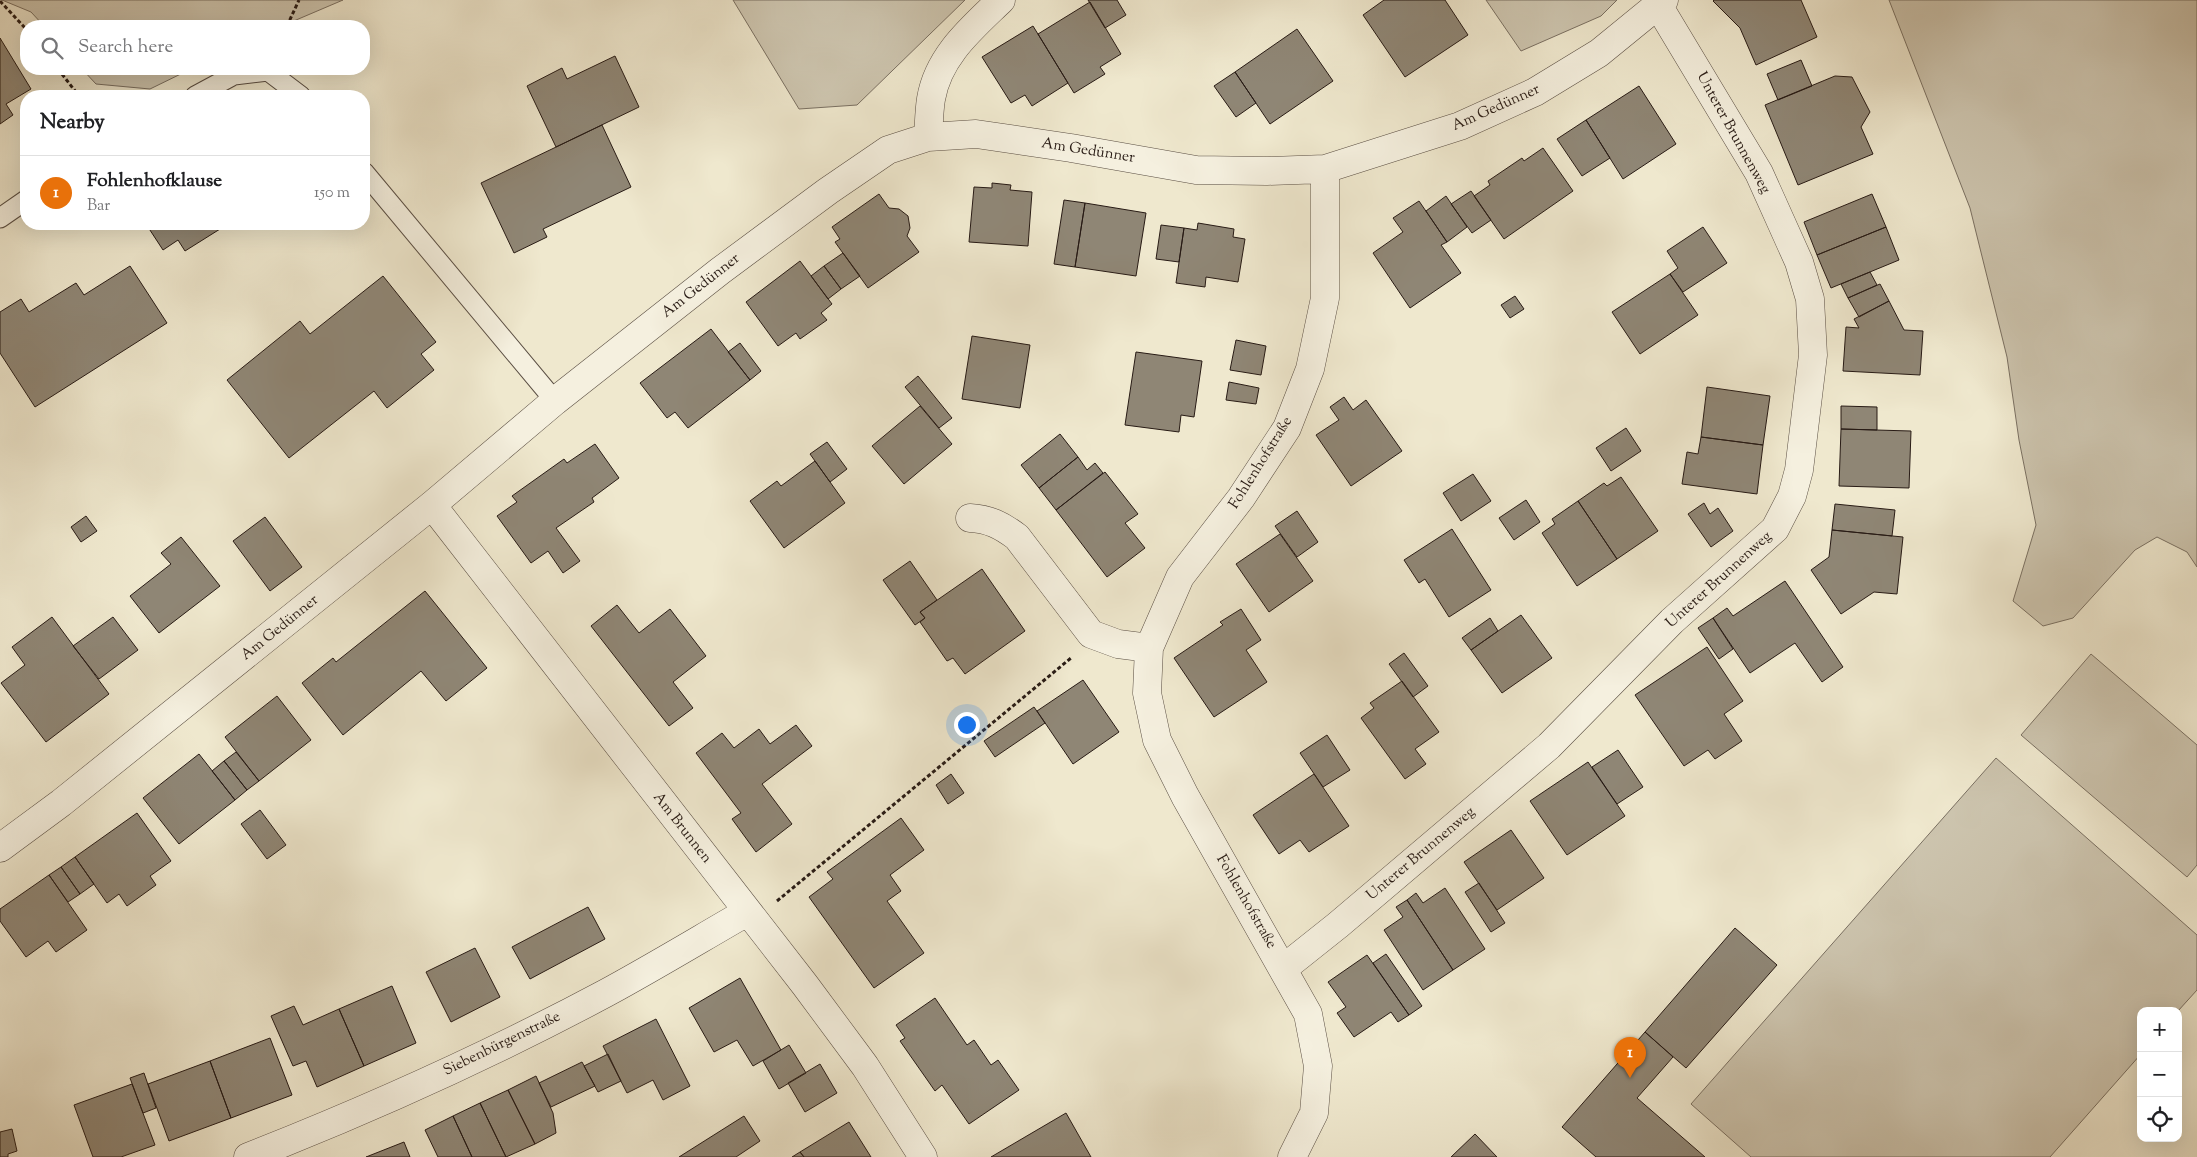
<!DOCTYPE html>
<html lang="en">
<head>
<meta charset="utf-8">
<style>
	body { margin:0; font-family:"Sorts Mill Goudy",serif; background:#f2f2f2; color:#202124 }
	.controls { position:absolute; right:15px; bottom:15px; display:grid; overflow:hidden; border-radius:10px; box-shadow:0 5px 20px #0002 }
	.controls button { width:45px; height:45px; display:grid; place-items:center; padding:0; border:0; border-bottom:1px solid #e0e0e0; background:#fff; color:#202124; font:25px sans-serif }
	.you { position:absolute; left:966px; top:724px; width:18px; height:18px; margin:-12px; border:4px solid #fff; border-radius:50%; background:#1a73e8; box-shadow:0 0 0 8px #1a73e833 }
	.badge { display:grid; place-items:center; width:32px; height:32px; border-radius:50%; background:#2563eb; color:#fff; font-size:16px; font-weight:700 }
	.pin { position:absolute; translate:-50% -41px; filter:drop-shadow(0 1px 2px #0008) }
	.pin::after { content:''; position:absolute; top:26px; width:18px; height:15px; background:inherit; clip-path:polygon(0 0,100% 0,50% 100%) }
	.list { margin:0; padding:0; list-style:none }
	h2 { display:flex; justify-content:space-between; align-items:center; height:65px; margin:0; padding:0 20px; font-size:21px }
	h2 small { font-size:16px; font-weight:400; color:#757577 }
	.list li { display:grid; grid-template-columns:32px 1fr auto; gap:15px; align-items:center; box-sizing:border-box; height:75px; padding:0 20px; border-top:1px solid #e0e0e0 }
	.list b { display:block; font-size:19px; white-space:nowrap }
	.list p { margin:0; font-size:16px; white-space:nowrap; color:#757577 }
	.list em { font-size:16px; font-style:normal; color:#757577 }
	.icon { flex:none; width:28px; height:28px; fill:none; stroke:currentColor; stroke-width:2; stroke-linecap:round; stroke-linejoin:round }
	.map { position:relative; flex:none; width:2197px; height:1157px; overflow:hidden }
	.search { position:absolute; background:#fff; box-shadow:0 5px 20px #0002; left:20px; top:20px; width:350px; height:55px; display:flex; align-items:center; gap:12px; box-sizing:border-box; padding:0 18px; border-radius:20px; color:#757577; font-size:19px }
	.panel { position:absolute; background:#fff; box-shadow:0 5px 20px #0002; left:20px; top:90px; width:350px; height:140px; border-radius:20px }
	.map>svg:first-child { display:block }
	.green { fill:#cdc5af; stroke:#7a7062 }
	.building { fill:#8f8675; stroke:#281b15 }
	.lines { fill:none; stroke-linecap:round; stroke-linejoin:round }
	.lane-casing { stroke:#5a4e43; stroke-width:21 }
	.street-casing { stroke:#5a4e43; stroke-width:29 }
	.path { stroke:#281b15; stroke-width:3; stroke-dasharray:4 2.5; stroke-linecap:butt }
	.lane { stroke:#f5f0df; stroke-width:19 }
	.street { stroke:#f5f0df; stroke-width:28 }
	.labels { text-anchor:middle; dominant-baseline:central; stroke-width:4.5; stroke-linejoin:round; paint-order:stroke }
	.street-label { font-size:15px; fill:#281b15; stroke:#f5f0df }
</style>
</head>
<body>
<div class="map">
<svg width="2197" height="1157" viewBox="0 0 2197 1157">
	<rect width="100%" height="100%" fill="#efe8ce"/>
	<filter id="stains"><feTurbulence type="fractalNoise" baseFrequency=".004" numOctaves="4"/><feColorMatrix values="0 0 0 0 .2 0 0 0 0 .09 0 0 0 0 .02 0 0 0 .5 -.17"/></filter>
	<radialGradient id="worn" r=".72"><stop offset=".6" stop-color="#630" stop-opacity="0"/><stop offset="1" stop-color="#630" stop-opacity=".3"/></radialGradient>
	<path class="green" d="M 2,0 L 343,0 L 282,26 L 44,26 L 31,12 Z
		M 733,0 L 965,0 L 857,105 L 799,109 Z
		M 1486,0 L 1617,0 L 1601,16 L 1521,51 Z
		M 1889,0 L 2197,0 L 2197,567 L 2187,552 L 2157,537 L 2135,550 L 2073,618 L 2043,626 L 2013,601 L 2036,525 L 2019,440 L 2007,357 L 1970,208 Z
		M 82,69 L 191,69 L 150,89 L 96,84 Z
		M 2091,654 L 2197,745 L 2197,865 L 2187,877 L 2021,735 Z
		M 1996,758 L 2197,935 L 2197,990 L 2178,1011 L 2141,1011 L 2141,1054 L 2050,1157 L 1751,1157 L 1691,1104 Z"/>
	<path class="building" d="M 1088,0 L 1117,0 L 1126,15 L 1105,28 Z
		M 1384,0 L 1445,0 L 1468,35 L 1405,77 L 1363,15 Z
		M 1714,0 L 1801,0 L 1817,37 L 1756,65 L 1740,28 L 1713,1 Z
		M 1090,2 L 1121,54 L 1100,67 L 1105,74 L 1074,93 L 1038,34 Z
		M 1033,26 L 1068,83 L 1032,106 L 1025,95 L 1011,103 L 982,57 Z
		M 1297,29 L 1333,81 L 1270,124 L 1235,72 Z
		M 0,38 L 31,89 L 6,104 L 13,115 L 0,124 Z
		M 615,56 L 639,107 L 556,147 L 527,86 L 562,68 L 567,79 Z
		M 1801,60 L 1812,86 L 1778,100 L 1767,74 Z
		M 1235,72 L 1256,103 L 1236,117 L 1214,86 Z
		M 1835,76 L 1852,77 L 1870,112 L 1861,127 L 1873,154 L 1798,185 L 1765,105 Z
		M 1639,86 L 1676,144 L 1623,179 L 1586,120 Z
		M 1586,120 L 1610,158 L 1582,176 L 1557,139 Z
		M 602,125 L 631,187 L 543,229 L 547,237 L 514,253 L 481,183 Z
		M 1543,148 L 1573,191 L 1504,239 L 1474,196 L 1490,185 L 1488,181 L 1522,158 L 1524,161 Z
		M 992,183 L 1011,185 L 1010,190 L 1032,192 L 1028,246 L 969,242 L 974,187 L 992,188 Z
		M 1471,191 L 1491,220 L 1472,233 L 1451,204 Z
		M 879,194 L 889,208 L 899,209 L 908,216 L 910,228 L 907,236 L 919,252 L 868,288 L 835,242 L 840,239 L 832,227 Z
		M 1872,194 L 1886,227 L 1817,255 L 1804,222 Z
		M 1446,196 L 1467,227 L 1447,242 L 1426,211 Z
		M 1064,200 L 1085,203 L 1075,267 L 1054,264 Z
		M 1419,201 L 1447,242 L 1441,245 L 1461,273 L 1410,308 L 1373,253 L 1403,232 L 1393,218 Z
		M 1085,203 L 1146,213 L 1136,276 L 1075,267 Z
		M 1198,223 L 1234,229 L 1233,237 L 1245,239 L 1238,282 L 1206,277 L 1205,287 L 1176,283 L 1184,228 L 1197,230 Z
		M 146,224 L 228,224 L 185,251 L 178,240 L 163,250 Z
		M 1161,225 L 1184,228 L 1179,262 L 1156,259 Z
		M 1703,227 L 1727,263 L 1683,292 L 1670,274 L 1678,268 L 1667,251 Z
		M 1886,227 L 1899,260 L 1831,288 L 1817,255 Z
		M 843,253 L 860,276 L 841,289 L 824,266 Z
		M 800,261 L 832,304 L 821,313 L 827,320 L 800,339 L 796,333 L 778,346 L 746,302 Z
		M 130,266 L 167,323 L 35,407 L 0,353 L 0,312 L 21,299 L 29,312 L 76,283 L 84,295 Z
		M 824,266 L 841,289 L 828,299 L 811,276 Z
		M 1870,272 L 1877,285 L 1848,298 L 1841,284 Z
		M 1670,274 L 1698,315 L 1640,354 L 1612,312 Z
		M 383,276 L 436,342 L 421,354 L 434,370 L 387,408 L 374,391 L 289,458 L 227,380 L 300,321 L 310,334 Z
		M 1880,284 L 1889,301 L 1859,317 L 1848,298 Z
		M 1515,296 L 1524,309 L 1510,318 L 1501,305 Z
		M 1889,301 L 1904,330 L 1923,331 L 1920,375 L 1843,371 L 1846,327 L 1859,328 L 1854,319 Z
		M 711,329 L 750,380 L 688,428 L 675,412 L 667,418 L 640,383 Z
		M 972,336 L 1030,345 L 1020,408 L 962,399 Z
		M 1236,340 L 1266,346 L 1261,375 L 1230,370 Z
		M 740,343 L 761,371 L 750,380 L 728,352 Z
		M 1136,352 L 1202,361 L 1194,417 L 1181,415 L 1179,432 L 1125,425 Z
		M 918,376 L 952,418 L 939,428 L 905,387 Z
		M 1229,382 L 1259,388 L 1256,404 L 1226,400 Z
		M 1707,387 L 1770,396 L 1763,445 L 1701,437 Z
		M 1344,397 L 1353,410 L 1366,400 L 1402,451 L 1351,486 L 1316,435 L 1339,420 L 1330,407 Z
		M 920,406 L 952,444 L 904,484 L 872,446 Z
		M 1841,406 L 1877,407 L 1877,430 L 1841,429 Z
		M 1626,428 L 1641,451 L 1611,471 L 1596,448 Z
		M 1841,429 L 1911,431 L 1909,488 L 1839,486 Z
		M 1060,434 L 1078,457 L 1039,488 L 1021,465 Z
		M 1701,437 L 1763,445 L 1757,494 L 1682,484 L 1687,452 L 1698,454 Z
		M 827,442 L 847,469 L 830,482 L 810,454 Z
		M 595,444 L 619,478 L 592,498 L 594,502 L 556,528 L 580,561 L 563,573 L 548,551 L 531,563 L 497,516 L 517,502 L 512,496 L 564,459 L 567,463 Z
		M 1078,457 L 1087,470 L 1095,463 L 1103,473 L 1056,510 L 1039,488 Z
		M 815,461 L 845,503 L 784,548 L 750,501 L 777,481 L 781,486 Z
		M 1105,472 L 1138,514 L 1125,523 L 1145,548 L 1107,577 L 1056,510 Z
		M 1473,474 L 1491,501 L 1461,521 L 1443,493 Z
		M 1621,477 L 1658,531 L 1617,559 L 1578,501 L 1604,483 L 1607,486 Z
		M 1526,500 L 1540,522 L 1514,540 L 1499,518 Z
		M 1578,501 L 1617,559 L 1577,586 L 1542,533 L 1555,524 L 1552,519 Z
		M 1704,503 L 1710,514 L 1718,508 L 1733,531 L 1711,547 L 1688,514 Z
		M 1835,504 L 1895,510 L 1892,536 L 1832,530 Z
		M 1297,511 L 1318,542 L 1297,557 L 1275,526 Z
		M 86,516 L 97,531 L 81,542 L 71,527 Z
		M 265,517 L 302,567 L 270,591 L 233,541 Z
		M 1452,529 L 1491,590 L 1449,617 L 1425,579 L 1419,583 L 1404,560 Z
		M 1832,530 L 1903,537 L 1897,594 L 1874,592 L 1841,614 L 1811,570 L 1829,557 Z
		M 1280,534 L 1313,581 L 1269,612 L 1236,564 Z
		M 181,537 L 220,586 L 159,633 L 130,596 L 171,564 L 161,553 Z
		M 910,561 L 937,600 L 920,612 L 925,618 L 915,625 L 883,580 Z
		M 982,569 L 1025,631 L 965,674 L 953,658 L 947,661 L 920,622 L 925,618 L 920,612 Z
		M 1785,581 L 1843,667 L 1822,682 L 1795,643 L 1750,673 L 1713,618 L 1727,608 L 1733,616 Z
		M 425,591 L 487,668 L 446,701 L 421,671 L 343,735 L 302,683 L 333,658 L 336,662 Z
		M 617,605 L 639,633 L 670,609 L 706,656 L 673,682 L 693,708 L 669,726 L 591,626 Z
		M 1241,609 L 1261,640 L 1246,650 L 1267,682 L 1214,717 L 1174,658 L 1223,625 L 1220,622 Z
		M 1521,615 L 1552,658 L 1502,693 L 1471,650 Z
		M 52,617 L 109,694 L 46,742 L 1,683 L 25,665 L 12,647 Z
		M 113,617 L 138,650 L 99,679 L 73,646 Z
		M 1490,618 L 1498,631 L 1471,650 L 1462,638 Z
		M 1713,618 L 1733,649 L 1719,659 L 1698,628 Z
		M 1707,647 L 1743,701 L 1724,714 L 1742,741 L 1715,759 L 1708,750 L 1684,766 L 1635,695 Z
		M 1404,653 L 1428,686 L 1413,697 L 1389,664 Z
		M 1083,680 L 1119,732 L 1073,764 L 1037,711 Z
		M 1402,681 L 1439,732 L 1415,749 L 1426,764 L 1405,779 L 1361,718 L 1374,708 L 1370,703 Z
		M 277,696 L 311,740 L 259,781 L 225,737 Z
		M 1034,707 L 1045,723 L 995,757 L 984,741 Z
		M 796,725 L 812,746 L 762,784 L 792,824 L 756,852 L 732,819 L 741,813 L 696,753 L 722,733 L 734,748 L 759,729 L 770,744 Z
		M 1327,735 L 1350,770 L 1323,787 L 1300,753 Z
		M 1618,750 L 1643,787 L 1617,804 L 1592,767 Z
		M 236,752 L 259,781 L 247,790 L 224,761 Z
		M 199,754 L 235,800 L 179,844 L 143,798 Z
		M 224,761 L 247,790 L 235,800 L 212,771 Z
		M 1588,762 L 1625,816 L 1567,855 L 1530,801 Z
		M 951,774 L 964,793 L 948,804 L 936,785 Z
		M 1314,774 L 1349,826 L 1309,852 L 1300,840 L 1279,854 L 1253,815 Z
		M 260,810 L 286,845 L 267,859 L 241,824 Z
		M 137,813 L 171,861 L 150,876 L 156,885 L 127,906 L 119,894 L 107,903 L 75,857 Z
		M 901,818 L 924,850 L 890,875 L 901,891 L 887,901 L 924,953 L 874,988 L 809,897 L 833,879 L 827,872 Z
		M 1511,830 L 1544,878 L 1497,910 L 1464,862 Z
		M 75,857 L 94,884 L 80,894 L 61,867 Z
		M 61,867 L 80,894 L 68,902 L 49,875 Z
		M 49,875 L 87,930 L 56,952 L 48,941 L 26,957 L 0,921 L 0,909 Z
		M 1479,883 L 1505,923 L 1491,932 L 1465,892 Z
		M 1445,888 L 1485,949 L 1453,970 L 1407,900 L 1416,893 L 1423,903 Z
		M 1407,900 L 1453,970 L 1423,990 L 1384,930 L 1403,917 L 1396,907 Z
		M 588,907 L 605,939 L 530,979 L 512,947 Z
		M 1735,928 L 1777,965 L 1686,1068 L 1645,1032 Z
		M 475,948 L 500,997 L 451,1022 L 426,972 Z
		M 1386,954 L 1422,1006 L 1409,1015 L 1373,963 Z
		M 1367,955 L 1409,1015 L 1398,1022 L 1391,1012 L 1354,1037 L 1337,1013 L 1346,1007 L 1328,982 Z
		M 740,978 L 781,1050 L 753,1066 L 737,1040 L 714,1052 L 689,1008 Z
		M 392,986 L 416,1043 L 364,1066 L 339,1009 Z
		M 935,998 L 967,1045 L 974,1040 L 991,1065 L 998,1060 L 1019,1090 L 969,1124 L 942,1085 L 935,1091 L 900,1041 L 905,1038 L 896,1025 Z
		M 294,1006 L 303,1025 L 339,1009 L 364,1066 L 317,1087 L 306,1061 L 293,1066 L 271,1016 Z
		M 656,1019 L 690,1086 L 663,1100 L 653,1080 L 627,1093 L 603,1046 Z
		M 1645,1032 L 1673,1057 L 1637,1098 L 1705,1157 L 1596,1157 L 1562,1127 Z
		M 270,1038 L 292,1095 L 231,1118 L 210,1061 Z
		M 789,1045 L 806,1073 L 779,1089 L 763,1061 Z
		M 608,1054 L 621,1081 L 598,1092 L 584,1066 Z
		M 210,1061 L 231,1118 L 169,1141 L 148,1084 Z
		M 582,1062 L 595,1086 L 551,1107 L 539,1083 Z
		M 820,1064 L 837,1093 L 805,1112 L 788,1083 Z
		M 144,1073 L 156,1108 L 143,1113 L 130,1078 Z
		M 536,1076 L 553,1113 L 556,1133 L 535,1144 L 508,1090 Z
		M 132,1084 L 155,1145 L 121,1157 L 93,1157 L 74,1105 Z
		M 508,1090 L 535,1144 L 506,1157 L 480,1103 Z
		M 480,1103 L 506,1157 L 472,1157 L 453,1116 Z
		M 1066,1113 L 1091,1157 L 991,1157 Z
		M 453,1116 L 472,1157 L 438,1157 L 425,1130 Z
		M 744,1116 L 760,1141 L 736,1157 L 679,1157 Z
		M 849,1122 L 871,1157 L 804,1157 L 800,1152 Z
		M 12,1129 L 17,1151 L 8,1154 L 8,1157 L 0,1157 L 0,1132 Z
		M 1475,1134 L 1497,1157 L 1451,1157 Z
		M 404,1142 L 410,1157 L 366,1157 Z
		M 800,1152 L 804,1157 L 792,1157 Z"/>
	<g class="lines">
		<defs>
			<path id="lane" d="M 195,96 L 234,75 L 268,71 L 301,96
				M 364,172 L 555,401
				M 0,218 L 26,200"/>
			<path id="street" d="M 928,137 C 929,125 929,111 931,99 C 938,56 972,28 1001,0
				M 432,505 L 805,985 L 865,1066 L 923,1157
				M 970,518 C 989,519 1001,525 1017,537 L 1091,634 L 1118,644 L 1149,648
				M 0,848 L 61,803 L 432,505 L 555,401 L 720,271 L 828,191 L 888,150 L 928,137 L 976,134 L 1071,148 L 1196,170 L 1267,171 L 1325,169 L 1460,126 L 1535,92 L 1599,53 L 1664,0
				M 1284,968 L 1338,925 L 1549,746 L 1672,621 L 1775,529 L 1792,496 L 1799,470 L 1813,355 L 1810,299 L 1799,262 L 1759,173 L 1658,5
				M 248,1157 C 370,1109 490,1055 606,993 C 654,967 700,939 747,912
				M 1292,1157 L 1314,1113 L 1318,1066 L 1308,1014 L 1185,796 L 1157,740 L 1147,693 L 1149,648 L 1180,577 L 1241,498 L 1287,428 L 1310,369 L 1325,298 L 1325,169"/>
		</defs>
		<use href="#lane" class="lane-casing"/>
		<use href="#street" class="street-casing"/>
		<path class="path" d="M 0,1 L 26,29
			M 287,26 L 299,0
			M 58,69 L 79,96
			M 777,901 L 1071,658"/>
		<use href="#lane" class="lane"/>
		<use href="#street" class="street"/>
	</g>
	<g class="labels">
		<g class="street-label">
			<text transform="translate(1496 108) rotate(-24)">Am Gedünner</text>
			<text transform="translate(1733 133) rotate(61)">Unterer Brunnenweg</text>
			<text transform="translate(1088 151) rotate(9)">Am Gedünner</text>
			<text transform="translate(701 286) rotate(-38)">Am Gedünner</text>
			<text transform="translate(1261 463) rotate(-58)">Fohlenhofstraße</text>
			<text transform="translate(1719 580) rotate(-42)">Unterer Brunnenweg</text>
			<text transform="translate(280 628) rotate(-39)">Am Gedünner</text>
			<text transform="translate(682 828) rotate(52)">Am Brunnen</text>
			<text transform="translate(1421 854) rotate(-40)">Unterer Brunnenweg</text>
			<text transform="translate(1246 902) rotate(60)">Fohlenhofstraße</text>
			<text transform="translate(502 1044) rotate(-26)">Siebenbürgenstraße</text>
		</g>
	</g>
	<rect width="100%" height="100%" filter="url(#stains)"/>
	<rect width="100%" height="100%" fill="url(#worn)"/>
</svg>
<div class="controls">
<button>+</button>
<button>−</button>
<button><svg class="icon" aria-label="locate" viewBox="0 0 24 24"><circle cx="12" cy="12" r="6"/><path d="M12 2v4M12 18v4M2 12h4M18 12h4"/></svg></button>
</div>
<div class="you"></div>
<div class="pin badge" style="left:1630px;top:1078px;background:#e8710a">1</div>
<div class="search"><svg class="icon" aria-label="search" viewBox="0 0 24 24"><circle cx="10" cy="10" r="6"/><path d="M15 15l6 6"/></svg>Search here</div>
<section class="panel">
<h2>Nearby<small></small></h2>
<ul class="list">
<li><span class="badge" style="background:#e8710a">1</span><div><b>Fohlenhofklause</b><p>Bar</p></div><em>150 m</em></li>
</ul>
</section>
</div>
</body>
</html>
